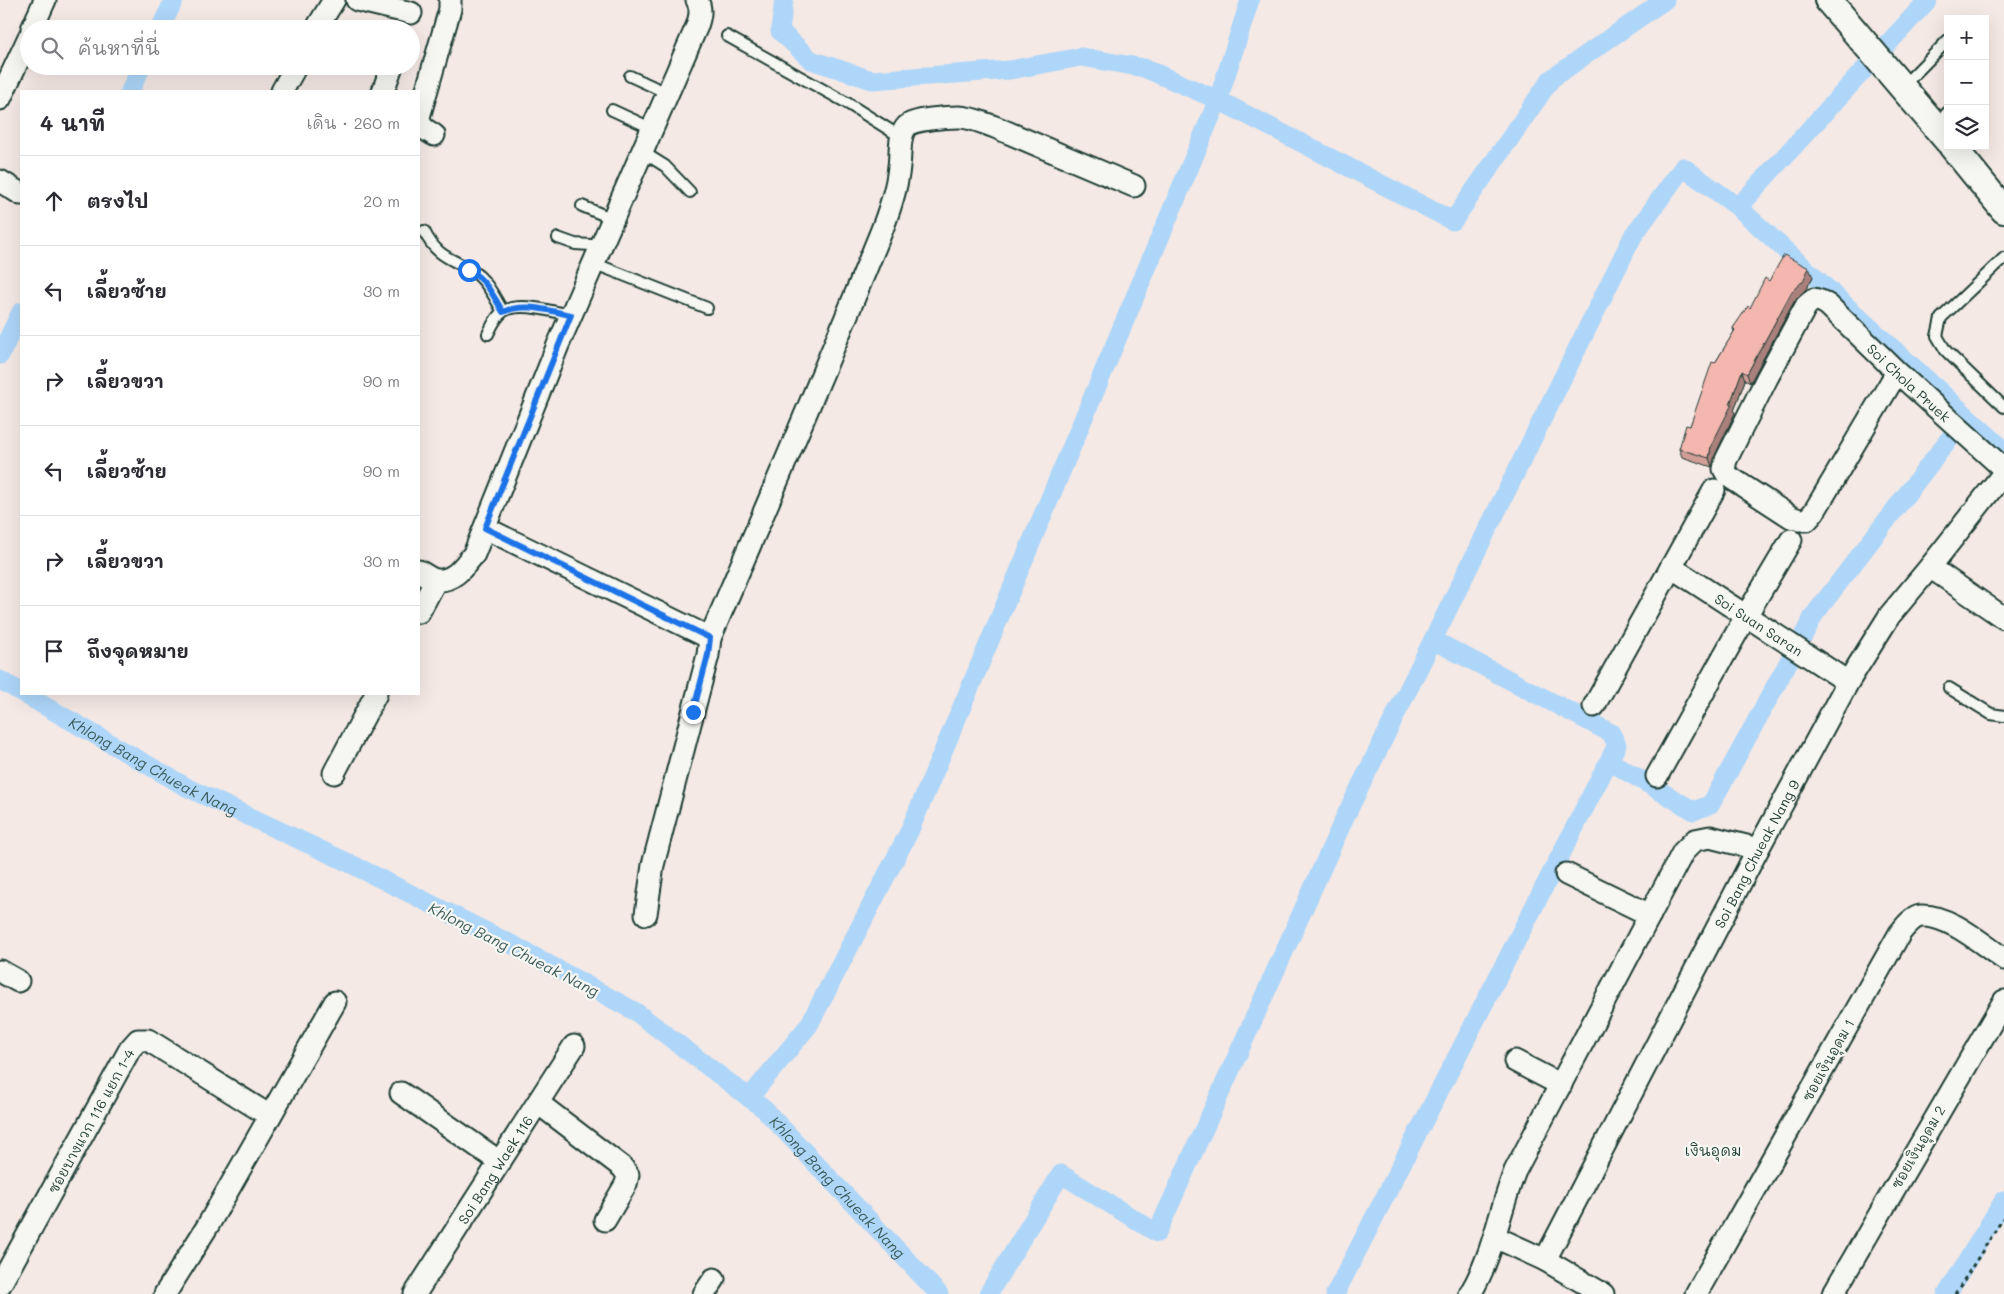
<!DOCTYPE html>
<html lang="th">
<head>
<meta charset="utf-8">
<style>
	body { margin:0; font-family:Mali,"Playpen Sans Thai",sans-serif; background:#f7f7f7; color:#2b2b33 }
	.controls { position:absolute; right:15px; top:15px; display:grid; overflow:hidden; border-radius:0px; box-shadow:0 5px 20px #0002 }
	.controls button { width:45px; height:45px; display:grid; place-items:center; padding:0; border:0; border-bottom:1px solid #e1e1e2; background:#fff; color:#2b2b33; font:25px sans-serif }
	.stop { position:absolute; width:15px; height:15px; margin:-11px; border:4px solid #1a73e8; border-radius:50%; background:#fff }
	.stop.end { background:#1a73e8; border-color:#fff; box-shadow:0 1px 5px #0008 }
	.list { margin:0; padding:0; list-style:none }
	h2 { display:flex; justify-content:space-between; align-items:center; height:65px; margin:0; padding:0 20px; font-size:21px }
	h2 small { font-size:16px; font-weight:400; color:#7c7c81 }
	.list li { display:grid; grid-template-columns:32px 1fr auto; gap:15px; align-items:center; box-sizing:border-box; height:90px; padding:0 20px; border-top:1px solid #e1e1e2 }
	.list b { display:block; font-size:19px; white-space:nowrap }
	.list em { font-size:16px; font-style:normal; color:#7c7c81 }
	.icon { flex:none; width:28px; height:28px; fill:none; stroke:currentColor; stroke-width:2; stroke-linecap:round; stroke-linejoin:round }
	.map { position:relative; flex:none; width:2004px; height:1294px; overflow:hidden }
	.search { position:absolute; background:#fff; box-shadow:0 5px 20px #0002; left:20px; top:20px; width:400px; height:55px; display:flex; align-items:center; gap:12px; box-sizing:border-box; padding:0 18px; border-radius:28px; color:#7c7c81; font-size:19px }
	.panel { position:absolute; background:#fff; box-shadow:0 5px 20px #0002; left:20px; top:90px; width:400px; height:605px; border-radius:0px }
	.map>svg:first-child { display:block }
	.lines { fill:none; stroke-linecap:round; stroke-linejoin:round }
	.canal { stroke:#aed6f9; stroke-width:19 }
	.service-casing { stroke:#1f3d34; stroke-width:14 }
	.minor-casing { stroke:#1f3d34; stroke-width:25 }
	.tertiary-casing { stroke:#1f3d34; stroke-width:30 }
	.path { stroke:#1f3d34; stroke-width:3; stroke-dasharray:4 4; stroke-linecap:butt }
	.service { stroke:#f6f6f2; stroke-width:10 }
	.minor { stroke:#f6f6f2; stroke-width:21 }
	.tertiary { stroke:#f6f6f2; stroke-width:26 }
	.wall { fill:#d19d97; stroke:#1f3d34 }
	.shaded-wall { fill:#aa807b; stroke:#1f3d34 }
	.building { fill:#f3b7b0; stroke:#1f3d34 }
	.route { stroke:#1a73e8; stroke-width:6 }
	.labels { text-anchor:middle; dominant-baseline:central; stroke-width:4.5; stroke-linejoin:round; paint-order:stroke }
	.street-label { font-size:14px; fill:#1f3d34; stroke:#f6f6f2 }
	.water-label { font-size:15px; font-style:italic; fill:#3c5c5b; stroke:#f6f6f2 }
	.neighbourhood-label { font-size:15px; fill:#1f3d34; stroke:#f6f6f2 }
</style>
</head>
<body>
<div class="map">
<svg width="2004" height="1294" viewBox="0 0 2004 1294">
	<rect width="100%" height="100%" fill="#f5e9e5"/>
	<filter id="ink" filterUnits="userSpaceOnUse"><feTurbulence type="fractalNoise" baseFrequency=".02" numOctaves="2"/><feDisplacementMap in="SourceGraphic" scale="10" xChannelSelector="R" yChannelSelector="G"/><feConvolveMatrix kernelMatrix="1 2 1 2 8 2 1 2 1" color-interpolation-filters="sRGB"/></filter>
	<g filter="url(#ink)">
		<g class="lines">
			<g class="canal">
				<path d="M 784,0 L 780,31 L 811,60 L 872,80 L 1010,70 L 1081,57 L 1144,68 L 1218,100 L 1453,221 L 1551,79 L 1665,0"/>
				<path d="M 160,29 L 174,0"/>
				<path d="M 130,91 L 142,66"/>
				<path d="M 1738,207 L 2004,450"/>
				<path d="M 0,355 L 21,312"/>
				<path d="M 1803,636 L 1814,615 L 1949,439"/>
				<path d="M 0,680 L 21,692"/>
				<path id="s1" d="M 24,694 L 188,788 L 347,862 L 517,947 L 636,1012 L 764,1109 L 939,1294"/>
				<path d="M 1609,761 L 1694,811 L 1711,804 L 1789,661"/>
				<path d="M 749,1098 L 809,1025 L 909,832 L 1218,100 L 1250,0"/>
				<path d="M 988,1294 L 1061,1174 L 1157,1233 L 1345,817 L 1633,236 L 1683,167 L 1738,207 L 1928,0"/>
				<path d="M 1335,1294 L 1617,745 L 1611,733 L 1433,640"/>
				<path d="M 1947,1294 L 2004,1200"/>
			</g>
			<defs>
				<path id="service" d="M 727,36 L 847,103 L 901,137
					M 630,76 L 667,93
					M 1903,86 L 1948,40
					M 612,110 L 651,128
					M 1936,125 L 1948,112
					M 641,151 L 665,166 L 690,192
					M 582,206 L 613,219
					M 424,231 C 439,262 457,258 479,276 C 490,286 496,300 503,312
					M 558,238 L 575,244 L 591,245 L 600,248
					M 2004,258 L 1941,318 L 1937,336 L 1946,351 L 2004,407
					M 593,263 L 707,308
					M 488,334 C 492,326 496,316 504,311 C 519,301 554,312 571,315
					M 1949,688 L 1991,714 L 2004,716"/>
				<g id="minor">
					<path d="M 357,0 L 411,13"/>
					<path d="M 32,29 L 45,0"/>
					<path d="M 316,29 L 334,0"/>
					<path d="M 282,91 L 296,66"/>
					<path d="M 383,91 L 392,66"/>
					<path d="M 0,99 L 29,37"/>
					<path d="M 419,117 L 450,9 L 450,0"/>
					<path d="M 419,121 L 423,128 L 434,135"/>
					<path d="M 0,181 L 21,194"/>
					<path id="s2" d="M 1897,372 L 1814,512 L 1807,520 L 1800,520 L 1791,517 L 1728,476 L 1724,469 L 1726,460 L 1767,378 L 1806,306 L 1814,299 L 1821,301 L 1828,305 L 1897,372 L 2004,469"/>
					<path d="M 485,528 L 710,638 C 767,506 823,374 877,242 C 887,218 897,191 899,166 C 901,154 898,135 907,126 C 914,119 948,117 959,117 C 971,117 983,123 995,127 L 1134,186"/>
					<path id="s3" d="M 1671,567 L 1848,682"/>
					<path d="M 1930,567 L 2004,618"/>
					<path d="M 419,571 C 424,574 431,579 436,580 C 454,582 464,566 474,554 L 558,345 L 697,26 C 700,17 702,9 697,0"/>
					<path d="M 419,612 L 436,580"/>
					<path d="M 1594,706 L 1714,490"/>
					<path d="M 334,773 L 376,694"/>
					<path d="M 1657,776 L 1746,616 L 1791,540"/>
					<path d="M 1566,874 L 1650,915"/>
					<path d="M 646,914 L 653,865 L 708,655 L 710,638"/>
					<path d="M 0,971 L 18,981"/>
					<path d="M 1515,1061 L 1561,1085"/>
					<path d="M 401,1093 L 500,1162"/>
					<path d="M 538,1103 L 622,1167 L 628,1175 L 626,1184 L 605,1220"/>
					<path d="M 1495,1237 L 1545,1260 L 1603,1294"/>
					<path id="s4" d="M 1545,1260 L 1758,849 L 1848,682 L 1890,615 L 1930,567 L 2004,473"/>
					<path d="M 0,1285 L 130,1049 L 138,1040 L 148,1040 L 270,1116"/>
					<path d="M 165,1294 L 207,1227 L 335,1002"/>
					<path id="s5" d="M 415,1294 L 574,1046"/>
					<path d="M 704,1294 L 714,1279"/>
					<path d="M 1470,1294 C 1493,1256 1499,1212 1515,1171 L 1683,852 L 1695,840 L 1710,837 L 1758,849"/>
					<path d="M 1696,1294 L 1900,933 C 1905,927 1912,917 1921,916 C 1948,914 1982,944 2004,959"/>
					<path d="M 1833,1294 L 2004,1001"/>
				</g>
				<path id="tertiary" d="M 1828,0 L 1948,141
					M 1952,146 L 2004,210"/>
			</defs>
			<use href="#service" class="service-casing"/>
			<use href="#minor" class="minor-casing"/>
			<use href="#tertiary" class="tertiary-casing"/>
			<path class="path" d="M 1955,1294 L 2004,1217"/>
			<use href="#service" class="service"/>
			<use href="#minor" class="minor"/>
			<use href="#tertiary" class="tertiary"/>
		</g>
		<path class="wall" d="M 1813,277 L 1806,289 L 1795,300 L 1750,383 L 1745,380 L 1734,411 L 1735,413 L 1715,455 L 1712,467 L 1682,457 L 1679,449 L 1690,426 L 1715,363 L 1734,332 L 1733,328 L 1750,308 L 1769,281 Z"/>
		<path class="shaded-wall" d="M 1809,268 L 1813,277 L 1806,289 L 1795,300 L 1750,383 L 1747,374 L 1792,291 Z
			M 1742,371 L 1745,380 L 1734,411 L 1735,413 L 1715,455 L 1712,467 L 1709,458 L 1711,446 L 1730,404 Z"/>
		<path class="building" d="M 1784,255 L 1809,268 L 1803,281 L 1792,291 L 1747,374 L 1742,371 L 1730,404 L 1732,404 L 1711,446 L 1709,458 L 1679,449 L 1686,425 L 1690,426 L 1712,362 L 1715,363 L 1735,330 L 1733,328 L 1748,306 L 1750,308 L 1765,278 L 1769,281 Z"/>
	</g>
	<g class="lines" filter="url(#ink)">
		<path class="route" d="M 469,270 C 486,280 493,295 503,312 C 524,302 549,311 571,315 L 485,528 L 710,638 L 708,655 L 693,712"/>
	</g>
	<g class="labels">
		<g class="street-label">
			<text stroke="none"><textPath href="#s2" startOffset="594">Soi Chola Pruek</textPath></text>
			<text stroke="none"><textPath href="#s3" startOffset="105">Soi Suan Saran</textPath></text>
			<text stroke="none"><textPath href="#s4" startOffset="458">Soi Bang Chueak Nang 9</textPath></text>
			<text transform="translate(1828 1060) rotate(-61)">ซอยเงินอุดม 1</text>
			<text transform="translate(91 1121) rotate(-61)">ซอยบางแวก 116 แยก 1-4</text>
			<text transform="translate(1918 1147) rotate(-60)">ซอยเงินอุดม 2</text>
			<text stroke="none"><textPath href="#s5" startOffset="148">Soi Bang Waek 116</textPath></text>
		</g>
		<g class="water-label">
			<text stroke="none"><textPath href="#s1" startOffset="148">Khlong Bang Chueak Nang</textPath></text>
			<text transform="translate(514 949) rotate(27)">Khlong Bang Chueak Nang</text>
			<text stroke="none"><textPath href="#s1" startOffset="958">Khlong Bang Chueak Nang</textPath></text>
		</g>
		<g class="neighbourhood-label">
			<text x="1713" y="1150">เงินอุดม</text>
		</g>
	</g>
</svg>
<div class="controls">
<button>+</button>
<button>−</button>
<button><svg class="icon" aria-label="layers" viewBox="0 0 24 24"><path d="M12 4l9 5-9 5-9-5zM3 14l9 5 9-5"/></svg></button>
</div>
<div class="stop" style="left:469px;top:270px"></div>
<div class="stop end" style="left:693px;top:712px"></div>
<div class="search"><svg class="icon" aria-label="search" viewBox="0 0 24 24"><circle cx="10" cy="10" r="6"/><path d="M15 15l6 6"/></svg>ค้นหาที่นี่</div>
<section class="panel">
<h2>4 นาที<small>เดิน · 260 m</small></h2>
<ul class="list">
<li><svg class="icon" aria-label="ahead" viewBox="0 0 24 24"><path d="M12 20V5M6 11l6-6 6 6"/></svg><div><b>ตรงไป</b></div><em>20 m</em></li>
<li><svg class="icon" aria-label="left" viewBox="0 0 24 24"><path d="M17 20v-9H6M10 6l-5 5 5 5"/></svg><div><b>เลี้ยวซ้าย</b></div><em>30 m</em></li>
<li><svg class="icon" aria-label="right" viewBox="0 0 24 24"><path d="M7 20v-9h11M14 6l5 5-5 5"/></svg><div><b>เลี้ยวขวา</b></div><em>90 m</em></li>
<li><svg class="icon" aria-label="left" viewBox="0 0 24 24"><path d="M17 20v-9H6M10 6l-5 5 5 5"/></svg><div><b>เลี้ยวซ้าย</b></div><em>90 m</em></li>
<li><svg class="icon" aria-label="right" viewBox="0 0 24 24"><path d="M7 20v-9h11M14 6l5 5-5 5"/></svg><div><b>เลี้ยวขวา</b></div><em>30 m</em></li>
<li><svg class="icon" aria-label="arrive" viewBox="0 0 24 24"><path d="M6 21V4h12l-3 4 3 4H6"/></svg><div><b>ถึงจุดหมาย</b></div></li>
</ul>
</section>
</div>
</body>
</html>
